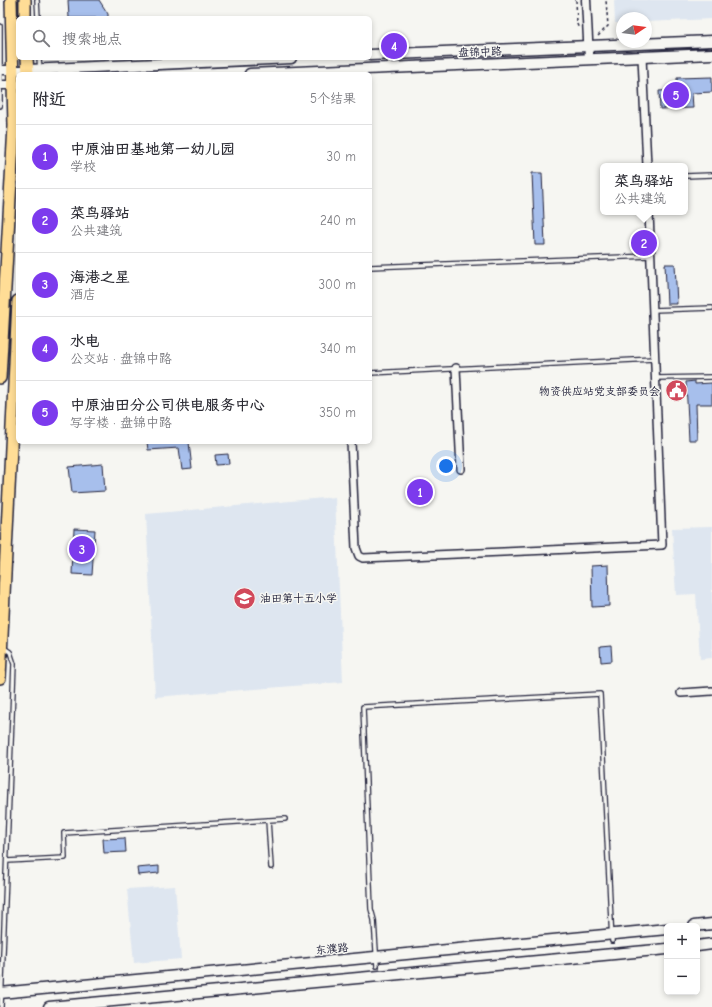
<!DOCTYPE html>
<html lang="zh">
<head>
<meta charset="utf-8">
<style>
	body { margin:0; font-family:"Comic Neue","LXGW WenKai TC",sans-serif; background:#f7f7f7; color:#2b2b33 }
	.controls { position:absolute; right:12px; bottom:12px; display:grid; overflow:hidden; border-radius:6px; box-shadow:0 2px 6px #0003 }
	.controls button { width:36px; height:36px; display:grid; place-items:center; padding:0; border:0; border-bottom:1px solid #e1e1e2; background:#fff; color:#2b2b33; font:20px sans-serif }
	.compass { position:absolute; left:616px; top:12px; width:36px; height:36px; border-radius:50%; background:#fff; box-shadow:0 2px 6px #0003; rotate:77deg }
	.you { position:absolute; left:446px; top:466px; width:14px; height:14px; margin:-10px; border:3px solid #fff; border-radius:50%; background:#1a73e8; box-shadow:0 0 0 6px #1a73e833 }
	.badge { display:grid; place-items:center; width:26px; height:26px; border-radius:50%; background:#7c3aed; color:#fff; font-size:13px; font-weight:700 }
	.pin { position:absolute; translate:-50% -50%; border:2px solid #fff; box-shadow:0 1px 4px #0006 }
	.popup { position:absolute; left:600px; top:163px; width:88px; height:52px; box-sizing:border-box; display:grid; place-content:center; border-radius:6px; background:#fff; filter:drop-shadow(0 1px 3px #0005); font-size:13px; white-space:nowrap; color:#7c7c81 }
	.popup b { font-size:15px; color:#2b2b33 }
	.popup::after { content:''; position:absolute; left:50%; top:100%; margin-left:-8px; border:8px solid transparent; border-top-color:#fff }
	.list { margin:0; padding:0; list-style:none }
	h2 { display:flex; justify-content:space-between; align-items:center; height:52px; margin:0; padding:0 16px; font-size:17px }
	h2 small { font-size:13px; font-weight:400; color:#7c7c81 }
	.list li { display:grid; grid-template-columns:26px 1fr auto; gap:12px; align-items:center; box-sizing:border-box; height:64px; padding:0 16px; border-top:1px solid #e1e1e2 }
	.list b { display:block; font-size:15px; white-space:nowrap }
	.list p { margin:0; font-size:13px; white-space:nowrap; color:#7c7c81 }
	.list em { font-size:13px; font-style:normal; color:#7c7c81 }
	.icon { flex:none; width:22px; height:22px; fill:none; stroke:currentColor; stroke-width:2; stroke-linecap:round; stroke-linejoin:round }
	.map { position:relative; flex:none; width:712px; height:1007px; overflow:hidden }
	.search { position:absolute; background:#fff; box-shadow:0 2px 6px #0003; left:16px; top:16px; width:356px; height:44px; display:flex; align-items:center; gap:10px; box-sizing:border-box; padding:0 14px; border-radius:6px; color:#7c7c81; font-size:15px }
	.panel { position:absolute; background:#fff; box-shadow:0 2px 6px #0003; left:16px; top:72px; width:356px; height:372px; border-radius:6px }
	.map>svg:first-child { display:block }
	.built { fill:#dee6f0 }
	.building { fill:#a7bfec; stroke:#22223b }
	.lines { fill:none; stroke-linecap:round; stroke-linejoin:round }
	.service-casing { stroke:#22223b; stroke-width:6 }
	.minor-casing { stroke:#22223b; stroke-width:10 }
	.tertiary-casing { stroke:#22223b; stroke-width:11 }
	.secondary-casing { stroke:#22223b; stroke-width:13 }
	.primary-casing { stroke:#22223b; stroke-width:14 }
	.path { stroke:#22223b; stroke-width:1.5; stroke-dasharray:3 3; stroke-linecap:butt }
	.service { stroke:#f6f6f2; stroke-width:3.5 }
	.minor { stroke:#f6f6f2; stroke-width:7 }
	.tertiary { stroke:#f6f6f2; stroke-width:8 }
	.secondary { stroke:#f6f6f2; stroke-width:10 }
	.primary { stroke:#ffdd96; stroke-width:11 }
	.labels { text-anchor:middle; dominant-baseline:central; stroke-width:3; stroke-linejoin:round; paint-order:stroke }
	.street-label { font-size:11px; fill:#22223b; stroke:#f6f6f2 }
	.poi-label { font-size:11px; fill:#22223b; stroke:#f6f6f2; text-anchor:end }
</style>
</head>
<body>
<div class="map">
<svg width="712" height="1007" viewBox="0 0 712 1007">
	<rect width="100%" height="100%" fill="#f6f6f2"/>
	<filter id="ink" filterUnits="userSpaceOnUse"><feTurbulence type="fractalNoise" baseFrequency=".025" numOctaves="2"/><feDisplacementMap in="SourceGraphic" scale="8" xChannelSelector="R" yChannelSelector="G"/><feConvolveMatrix kernelMatrix="1 2 1 2 8 2 1 2 1" color-interpolation-filters="sRGB"/></filter>
	<g filter="url(#ink)">
		<path class="built" d="M 614,0 L 712,0 L 712,19 L 646,22 L 646,18 L 622,18 L 622,23 L 615,23 Z
			M 335,497 L 343,682 L 155,697 L 146,514 Z
			M 712,527 L 712,658 L 700,659 L 696,594 L 676,595 L 672,528 Z
			M 175,886 L 181,959 L 134,963 L 127,889 Z"/>
		<path class="building" d="M 68,0 L 99,0 L 108,14 L 108,18 L 69,18 Z
			M 712,77 L 712,92 L 692,93 L 693,108 L 660,109 L 659,91 L 677,90 L 677,78 Z
			M 532,173 L 542,173 L 545,245 L 535,245 Z
			M 665,264 L 675,264 L 677,304 L 667,304 Z
			M 695,381 L 695,384 L 712,383 L 712,404 L 696,404 L 697,440 L 689,440 L 686,382 Z
			M 147,442 L 189,442 L 192,469 L 182,470 L 179,448 L 148,450 Z
			M 228,454 L 229,464 L 216,465 L 215,455 Z
			M 103,464 L 105,491 L 72,493 L 69,467 Z
			M 74,529 L 95,530 L 92,575 L 72,574 Z
			M 608,565 L 609,606 L 592,607 L 591,566 Z
			M 611,646 L 612,661 L 601,662 L 600,647 Z
			M 125,838 L 126,852 L 104,853 L 103,839 Z
			M 159,866 L 159,873 L 138,875 L 137,868 Z"/>
		<g class="lines">
			<defs>
				<path id="service" d="M 37,0 L 38,18
					M 0,26 L 0,106
					M 39,58 L 40,69
					M 685,176 L 712,175
					M 370,267 L 650,256
					M 653,310 L 712,308
					M 370,373 L 654,359
					M 655,378 L 712,377
					M 268,820 L 271,867
					M 7,861 L 65,858 L 64,833 L 285,819
					M 377,966 L 374,920 L 371,909 L 363,707 L 600,694 L 612,941
					M 1,1007 L 14,664 L 10,652 L 4,648"/>
				<path id="minor" d="M 642,57 L 647,166
					M 456,368 L 461,469
					M 351,442 L 356,548 L 359,556 L 363,558 L 662,545 L 649,212
					M 681,693 L 712,691"/>
				<path id="tertiary" d="M 586,0 L 589,59
					M 0,70 L 28,70
					M 0,85 L 17,85"/>
				<path id="secondary" d="M 370,55 L 712,41
					M 28,70 L 291,58
					M 250,74 L 712,54
					M 694,926 L 712,924
					M 697,946 L 712,944
					M 0,993 L 667,929
					M 49,1007 L 667,949"/>
				<path id="primary" d="M 25,0 L 25,18
					M 27,58 L 28,74
					M 0,378 L 14,126 L 11,0
					M 0,678 L 18,301"/>
			</defs>
			<use href="#service" class="service-casing"/>
			<use href="#minor" class="minor-casing"/>
			<use href="#tertiary" class="tertiary-casing"/>
			<use href="#secondary" class="secondary-casing"/>
			<use href="#primary" class="primary-casing"/>
			<path class="path" d="M 576,0 L 577,24 L 579,29
				M 598,36 L 608,26 L 606,0"/>
			<use href="#service" class="service"/>
			<use href="#minor" class="minor"/>
			<use href="#tertiary" class="tertiary"/>
			<use href="#secondary" class="secondary"/>
			<use href="#primary" class="primary"/>
		</g>
	</g>
	<defs>
		<symbol id="civic-disc" viewBox="-11 -11 22 22"><circle r="9.5" fill="#d1495b" stroke="#f6f6f2"/><path d="M-.6-6.5H3V-4.5H.6V-3L4-1V1h2V6H-6V1h2V-1L-.6-3ZM-1.2 2.5V6h2.4V2.5Z" fill="#fff"/></symbol>
		<symbol id="school-disc" viewBox="-11 -11 22 22"><circle r="9.5" fill="#d1495b" stroke="#f6f6f2"/><path d="M0-5L7-2L0 1L-7-2ZM-4 1L0 2.5L4 1V4Q0 6-4 4Z" fill="#fff"/></symbol>
	</defs>
	<g fill-rule="evenodd">
		<use href="#civic-disc" x="664" y="378" width="25" height="25"/>
		<use href="#school-disc" x="232" y="586" width="25" height="25"/>
	</g>
	<g class="labels">
		<g class="street-label">
			<text transform="translate(480 52) rotate(-2)">盘锦中路</text>
			<text transform="translate(332 949) rotate(-5)">东濮路</text>
		</g>
		<g class="poi-label">
			<text x="660" y="391">物资供应站党支部委员会</text>
			<text x="260" y="598" text-anchor="start">油田第十五小学</text>
		</g>
	</g>
</svg>
<div class="controls">
<button>+</button>
<button>−</button>
</div>
<svg class="compass" viewBox="-18 -18 36 36"><path d="M0-13l5 13h-10z" fill="#e53935"/><path d="M0 13l5-13h-10z" fill="#7c7c81"/></svg>
<div class="you"></div>
<div class="pin badge" style="left:420px;top:492px">1</div>
<div class="pin badge" style="left:644px;top:243px">2</div>
<div class="popup"><b>菜鸟驿站</b>公共建筑</div>
<div class="pin badge" style="left:82px;top:549px">3</div>
<div class="pin badge" style="left:394px;top:46px">4</div>
<div class="pin badge" style="left:676px;top:95px">5</div>
<div class="search"><svg class="icon" aria-label="search" viewBox="0 0 24 24"><circle cx="10" cy="10" r="6"/><path d="M15 15l6 6"/></svg>搜索地点</div>
<section class="panel">
<h2>附近<small>5个结果</small></h2>
<ul class="list">
<li><span class="badge">1</span><div><b>中原油田基地第一幼儿园</b><p>学校</p></div><em>30 m</em></li>
<li><span class="badge">2</span><div><b>菜鸟驿站</b><p>公共建筑</p></div><em>240 m</em></li>
<li><span class="badge">3</span><div><b>海港之星</b><p>酒店</p></div><em>300 m</em></li>
<li><span class="badge">4</span><div><b>水电</b><p>公交站 · 盘锦中路</p></div><em>340 m</em></li>
<li><span class="badge">5</span><div><b>中原油田分公司供电服务中心</b><p>写字楼 · 盘锦中路</p></div><em>350 m</em></li>
</ul>
</section>
</div>
</body>
</html>
